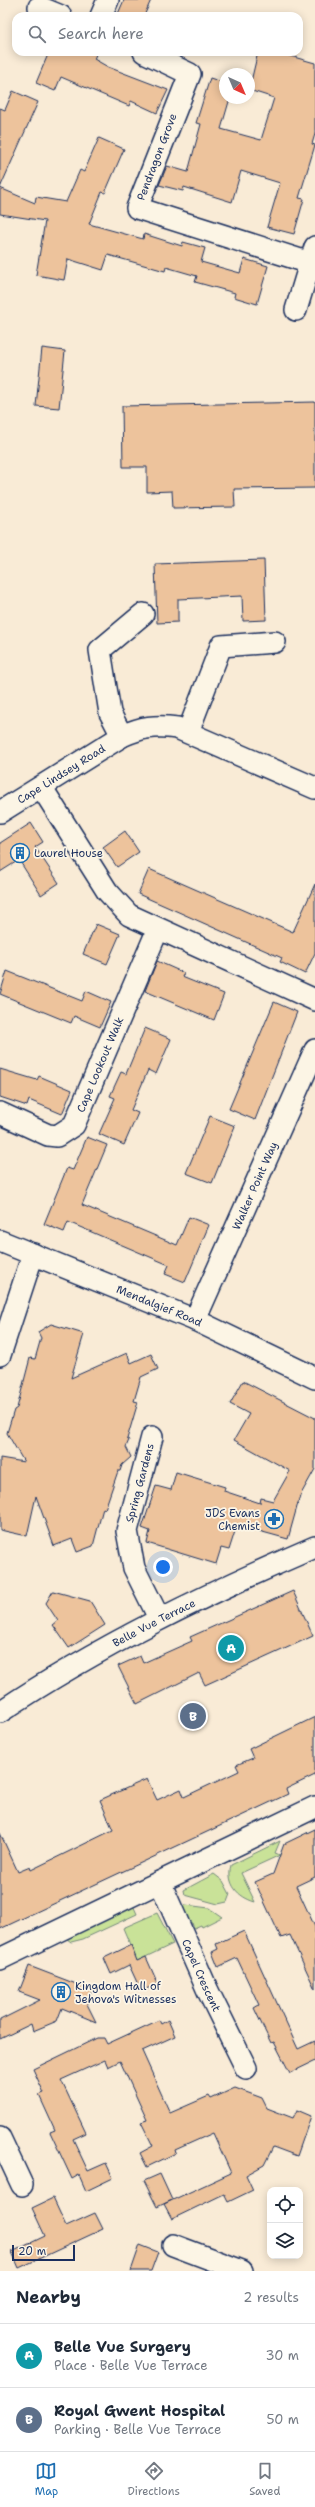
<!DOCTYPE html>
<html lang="en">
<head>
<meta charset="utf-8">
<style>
	body { margin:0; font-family:"Shantell Sans",sans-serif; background:#f6f6f7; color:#1f2937 }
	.controls { position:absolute; right:12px; bottom:12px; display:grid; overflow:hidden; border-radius:8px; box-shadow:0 2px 10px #0003 }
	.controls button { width:36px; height:36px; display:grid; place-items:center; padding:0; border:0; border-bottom:1px solid #e0e1e3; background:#fff; color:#1f2937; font:20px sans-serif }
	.compass { position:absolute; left:219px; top:68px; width:36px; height:36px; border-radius:50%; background:#fff; box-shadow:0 2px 10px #0003; rotate:136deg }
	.scale { position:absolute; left:12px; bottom:10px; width:63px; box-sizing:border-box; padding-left:4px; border:2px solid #1b2f5e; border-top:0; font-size:11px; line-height:14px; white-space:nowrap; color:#1b2f5e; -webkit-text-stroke:3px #fcf5e5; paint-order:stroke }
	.you { position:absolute; left:163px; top:1567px; width:14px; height:14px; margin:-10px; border:3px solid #fff; border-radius:50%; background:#1a73e8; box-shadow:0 0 0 6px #1a73e833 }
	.badge { display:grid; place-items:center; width:26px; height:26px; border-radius:50%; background:#1f6fb2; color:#fff; font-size:13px; font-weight:700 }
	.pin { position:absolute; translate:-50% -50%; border:2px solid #fff; box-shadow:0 1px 4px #0006 }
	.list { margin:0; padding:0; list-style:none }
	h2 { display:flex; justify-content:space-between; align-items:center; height:52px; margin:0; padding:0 16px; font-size:17px }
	h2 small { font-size:13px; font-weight:400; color:#747a83 }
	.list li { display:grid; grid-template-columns:26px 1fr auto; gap:12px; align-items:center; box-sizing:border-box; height:64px; padding:0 16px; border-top:1px solid #e0e1e3 }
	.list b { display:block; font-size:15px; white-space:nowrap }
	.list p { margin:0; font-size:13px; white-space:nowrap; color:#747a83 }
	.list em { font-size:13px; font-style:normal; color:#747a83 }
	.icon { flex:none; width:22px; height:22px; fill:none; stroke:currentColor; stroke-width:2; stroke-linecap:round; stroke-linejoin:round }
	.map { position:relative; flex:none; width:315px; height:2271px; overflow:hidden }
	.search { position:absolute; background:#fff; box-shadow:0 2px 10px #0003; left:12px; right:12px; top:12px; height:44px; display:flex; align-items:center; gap:10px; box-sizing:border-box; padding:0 14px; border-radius:12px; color:#747a83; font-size:15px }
	.sheet { height:180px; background:#fff }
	nav { display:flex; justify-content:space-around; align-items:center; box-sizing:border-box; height:56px; border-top:1px solid #e0e1e3; background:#fff; font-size:11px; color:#747a83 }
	nav a { display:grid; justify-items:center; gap:2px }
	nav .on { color:#1f6fb2 }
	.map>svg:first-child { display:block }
	.green { fill:#c9e298; stroke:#72887b }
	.building { fill:#edc39c; stroke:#1b2f5e }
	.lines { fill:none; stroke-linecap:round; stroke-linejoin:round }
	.minor-casing { stroke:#1b2f5e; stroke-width:24 }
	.minor { stroke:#fcf5e5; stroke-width:21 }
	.labels { text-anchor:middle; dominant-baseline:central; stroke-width:3.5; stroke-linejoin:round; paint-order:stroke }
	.street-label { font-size:11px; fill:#1b2f5e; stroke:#fcf5e5 }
	.poi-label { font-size:11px; fill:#1b2f5e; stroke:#fcf5e5; text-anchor:start }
</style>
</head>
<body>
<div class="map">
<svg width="315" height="2271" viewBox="0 0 315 2271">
	<rect width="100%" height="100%" fill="#f9ebd6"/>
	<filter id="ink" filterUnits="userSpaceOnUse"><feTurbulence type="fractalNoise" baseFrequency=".025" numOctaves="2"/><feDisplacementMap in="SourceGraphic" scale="8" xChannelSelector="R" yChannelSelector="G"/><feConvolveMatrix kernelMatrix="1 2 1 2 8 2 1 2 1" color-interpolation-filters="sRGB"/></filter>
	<g filter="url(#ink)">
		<path class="green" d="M 280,1841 L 275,1853 L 280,1855 L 241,1873 L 255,1902 C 238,1897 226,1884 231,1865 Z
			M 214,1874 L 223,1881 L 230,1894 L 227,1902 L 218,1904 L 185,1895 L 184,1890 Z
			M 132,1903 L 137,1914 L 83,1939 L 71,1942 L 62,1935 Z
			M 186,1905 L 209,1908 L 222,1917 L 202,1927 L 201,1925 L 194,1928 L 192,1923 L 181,1923 L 173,1907 Z
			M 157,1913 L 173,1944 L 137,1961 L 123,1928 Z"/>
		<path class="building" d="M 124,0 L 151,0 L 144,16 L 117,16 Z
			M 49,52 L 97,52 L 94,59 L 108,67 L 168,90 L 157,113 L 131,101 L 129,106 L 61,77 L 55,91 L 36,83 Z
			M 258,52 L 276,52 L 315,63 L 315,134 L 312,144 L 315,145 L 299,198 L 304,199 L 294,234 L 267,227 L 280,183 L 241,171 L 232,202 L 184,187 L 183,191 L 159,185 L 167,166 L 188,172 L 201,124 L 196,123 L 210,78 L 225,83 L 225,98 L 230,98 L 221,129 L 261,140 L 274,98 L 249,90 Z
			M 13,91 L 38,102 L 0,188 L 35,203 L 36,197 L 66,202 L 80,170 L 84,172 L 99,138 L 124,149 L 105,193 L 102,192 L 89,224 L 143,239 L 144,234 L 182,246 L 183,242 L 205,248 L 201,262 L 240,273 L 244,259 L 268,266 L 257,304 L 234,297 L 235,293 L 195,282 L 197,276 L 166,267 L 165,271 L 108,255 L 103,270 L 68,259 L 64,280 L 36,275 L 45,221 L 0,214 L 0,108 L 5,110 Z
			M 42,348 L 65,351 L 59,408 L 36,406 Z
			M 315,402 L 315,488 L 234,489 L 235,507 L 173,508 L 172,491 L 147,492 L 147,467 L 123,467 L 122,406 Z
			M 264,560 L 266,620 L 243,621 L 242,596 L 178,599 L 178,622 L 157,623 L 155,564 Z
			M 31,823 L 43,842 L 35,847 L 59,883 L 41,895 L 19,860 L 0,872 L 0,843 Z
			M 125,831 L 139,852 L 117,867 L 103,847 Z
			M 149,869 L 293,932 L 315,884 L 315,953 L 305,974 L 280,962 L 282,958 L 138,894 Z
			M 96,924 L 120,934 L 107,964 L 83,954 Z
			M 157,961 L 184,973 L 182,977 L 224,994 L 214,1020 L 145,991 Z
			M 7,971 L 82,1001 L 86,991 L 111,1002 L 100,1027 L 74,1016 L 71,1023 L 0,994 Z
			M 274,1002 L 297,1012 L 255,1120 L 229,1109 Z
			M 145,1028 L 171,1039 L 156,1074 L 148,1070 L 131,1110 L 138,1113 L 124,1145 L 99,1134 L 115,1098 L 110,1096 L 121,1072 L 126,1074 Z
			M 0,1069 L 37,1080 L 39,1076 L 72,1090 L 62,1114 L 29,1100 L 27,1106 L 0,1097 Z
			M 210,1116 L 235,1126 L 212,1183 L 186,1173 Z
			M 87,1137 L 107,1145 L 82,1205 L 177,1245 L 189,1217 L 209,1225 L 185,1282 L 165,1274 L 169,1265 L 68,1222 L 64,1232 L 44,1224 L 67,1168 L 73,1170 Z
			M 51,1324 L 84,1334 L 71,1378 L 127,1353 L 131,1363 L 151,1354 L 158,1369 L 141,1377 L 134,1401 L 138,1402 L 127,1439 L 129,1440 L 126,1447 L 131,1457 L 122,1465 L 120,1471 L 118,1471 L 105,1509 L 103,1508 L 93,1546 L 77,1552 L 72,1539 L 54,1546 L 36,1496 L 27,1536 L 0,1530 L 0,1458 L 24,1462 L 7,1433 L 14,1410 L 17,1408 L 30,1358 L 35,1359 L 41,1338 L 38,1332 Z
			M 243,1381 L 315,1418 L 315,1469 L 300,1496 L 288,1539 L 237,1525 L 229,1550 L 221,1548 L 216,1564 L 147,1543 L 150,1531 L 142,1528 L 156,1486 L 171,1490 L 176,1472 L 225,1487 L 224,1491 L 260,1503 L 261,1498 L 273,1501 L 290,1471 L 234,1440 L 249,1414 L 230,1404 Z
			M 53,1591 L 90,1601 L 105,1625 L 69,1648 L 53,1625 L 58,1621 L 46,1603 Z
			M 293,1591 L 313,1636 L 205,1685 L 199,1673 L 137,1704 L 118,1666 L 140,1656 L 143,1663 L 192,1641 L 190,1637 Z
			M 315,1717 L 315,1775 L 286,1789 L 288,1794 L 0,1929 L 0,1833 L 18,1872 L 30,1867 L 31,1870 L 113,1830 L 100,1800 L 147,1779 L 157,1800 L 181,1789 L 184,1797 L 239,1771 L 236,1765 L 253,1758 L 249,1749 Z
			M 315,1829 L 315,1877 L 296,1886 L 315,1927 L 315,1989 L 290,1935 L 281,1938 L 255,1882 L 273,1874 L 284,1844 Z
			M 244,1931 L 298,2049 L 315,2041 L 315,2061 L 290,2073 L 274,2042 L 271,2043 L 264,2029 L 254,2008 L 259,2005 L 237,1958 L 218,1967 L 212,1952 L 218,1949 L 216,1944 Z
			M 131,1945 L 137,1961 L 146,1957 L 158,1984 L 141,1991 L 129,1965 L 111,1974 L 104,1958 Z
			M 29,1966 L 92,1990 L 87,2004 L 96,2022 L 62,2008 L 57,2021 L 33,2031 L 31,2024 L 0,2039 L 0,2020 L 40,2000 L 19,1992 Z
			M 159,2020 L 161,2024 L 168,2020 L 175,2036 L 142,2051 L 170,2113 L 209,2096 L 211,2099 L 235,2088 L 262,2098 L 267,2108 L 293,2118 L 297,2110 L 311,2116 L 297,2156 L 273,2147 L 264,2165 L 246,2175 L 253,2190 L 228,2202 L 224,2194 L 172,2219 L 164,2204 L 231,2173 L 213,2133 L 175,2150 L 176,2153 L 147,2167 L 140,2153 L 153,2146 L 141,2122 L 147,2120 L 120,2061 L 108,2067 L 105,2060 L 61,2080 L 86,2133 L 73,2139 L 88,2171 L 106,2163 L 113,2178 L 86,2191 L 79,2175 L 72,2179 L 50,2132 L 55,2130 L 39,2095 L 44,2093 L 33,2069 L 97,2038 L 104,2038 L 107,2044 Z
			M 160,2174 L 172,2200 L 157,2207 L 144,2181 Z
			M 53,2198 L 66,2226 L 95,2213 L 103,2229 L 19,2268 L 12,2252 L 45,2236 L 32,2208 Z
			M 140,2245 L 158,2252 L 151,2271 L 131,2271 Z"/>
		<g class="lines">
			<defs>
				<g id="minor">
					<path d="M 39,7 L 61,16"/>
					<path d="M 101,16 L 108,0"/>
					<path d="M 144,52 L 190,74 L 137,208 L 310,263"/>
					<path d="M 296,310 L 315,247"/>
					<path d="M 188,732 L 221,646 L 275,642"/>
					<path d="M 122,736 L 110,713 L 100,650 L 143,614"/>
					<path d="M 42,788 L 107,891 L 129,915 L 315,1000"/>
					<path id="s1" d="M 0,812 L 122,736 C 141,727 156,725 177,728 L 315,788"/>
					<path id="s2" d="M 0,1113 L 48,1135 L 57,1136 L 74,1125 L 158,929"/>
					<path id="s3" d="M 0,1241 L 195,1320 L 315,1378"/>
					<path id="s4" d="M 195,1320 L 315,1050"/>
					<path d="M 0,1355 L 33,1254"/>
					<path d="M 152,1437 L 127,1531 L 134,1568 L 159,1618"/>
					<path id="s5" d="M 0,1712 C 99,1646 206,1594 315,1547"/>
					<path id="s6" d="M 160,1882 L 208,1991 L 246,2068"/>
					<path d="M 0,1959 L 315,1807"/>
					<path d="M 0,2138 L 22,2185"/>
					<path d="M 173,2245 L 242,2271"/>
				</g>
			</defs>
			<use href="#minor" class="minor-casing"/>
			<use href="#minor" class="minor"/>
		</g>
	</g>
	<defs>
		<symbol id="building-ring" viewBox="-11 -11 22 22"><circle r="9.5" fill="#fcf5e5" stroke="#1f6fb2" stroke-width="1.5"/><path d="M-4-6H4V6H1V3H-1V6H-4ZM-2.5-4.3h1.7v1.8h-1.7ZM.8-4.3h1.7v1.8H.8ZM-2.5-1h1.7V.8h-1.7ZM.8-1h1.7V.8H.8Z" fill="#1f6fb2"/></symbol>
		<symbol id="pharmacy-ring" viewBox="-11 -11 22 22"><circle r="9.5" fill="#fcf5e5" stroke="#1f6fb2" stroke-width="1.5"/><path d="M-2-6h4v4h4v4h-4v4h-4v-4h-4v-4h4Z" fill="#1f6fb2"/></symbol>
	</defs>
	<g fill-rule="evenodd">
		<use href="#building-ring" x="9" y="842" width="22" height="22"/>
		<use href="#pharmacy-ring" x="263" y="1508" width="22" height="22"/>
		<use href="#building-ring" x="50" y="1981" width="22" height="22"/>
	</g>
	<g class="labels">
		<g class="street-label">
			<text transform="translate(157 157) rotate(-69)">Pendragon Grove</text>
			<text stroke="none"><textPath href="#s1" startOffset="72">Cape Lindsey Road</textPath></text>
			<text stroke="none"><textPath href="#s2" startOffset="148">Cape Lookout Walk</textPath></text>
			<text stroke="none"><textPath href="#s4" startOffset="147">Walker Point Way</textPath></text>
			<text stroke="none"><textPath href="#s3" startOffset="172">Mendalgief Road</textPath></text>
			<text transform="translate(140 1483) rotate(-75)">Spring Gardens</text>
			<text stroke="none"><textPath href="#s5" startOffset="178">Belle Vue Terrace</textPath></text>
			<text stroke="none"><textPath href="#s6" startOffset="102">Capel Crescent</textPath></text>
		</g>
		<g class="poi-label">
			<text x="34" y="853">Laurel House</text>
			<text x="260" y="1513" text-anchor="end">JDS Evans<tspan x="260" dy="13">Chemist</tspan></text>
			<text x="75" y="1986">Kingdom Hall of<tspan x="75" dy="13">Jehova's Witnesses</tspan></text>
		</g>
	</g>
</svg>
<div class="controls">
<button><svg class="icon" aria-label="locate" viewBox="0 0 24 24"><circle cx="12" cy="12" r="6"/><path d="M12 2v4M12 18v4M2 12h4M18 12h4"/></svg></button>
<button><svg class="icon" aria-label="layers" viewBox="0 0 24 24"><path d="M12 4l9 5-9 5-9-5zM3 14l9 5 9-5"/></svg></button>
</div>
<svg class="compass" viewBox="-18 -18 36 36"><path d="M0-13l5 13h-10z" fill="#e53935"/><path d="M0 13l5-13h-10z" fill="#747a83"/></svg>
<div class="scale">20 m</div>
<div class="you"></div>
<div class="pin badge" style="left:231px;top:1648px;background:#0f9aa8">A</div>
<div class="pin badge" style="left:193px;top:1716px;background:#5c6f8a">B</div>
<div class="search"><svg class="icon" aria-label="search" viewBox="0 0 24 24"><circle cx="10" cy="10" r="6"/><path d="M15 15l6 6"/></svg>Search here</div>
</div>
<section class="sheet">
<h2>Nearby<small>2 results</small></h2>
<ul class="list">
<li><span class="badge" style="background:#0f9aa8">A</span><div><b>Belle Vue Surgery</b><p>Place · Belle Vue Terrace</p></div><em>30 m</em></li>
<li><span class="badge" style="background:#5c6f8a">B</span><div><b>Royal Gwent Hospital</b><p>Parking · Belle Vue Terrace</p></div><em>50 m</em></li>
</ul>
</section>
<nav>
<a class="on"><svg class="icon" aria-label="map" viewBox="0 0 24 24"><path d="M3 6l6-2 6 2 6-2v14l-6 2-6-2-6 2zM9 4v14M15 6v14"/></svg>Map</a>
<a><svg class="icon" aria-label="directions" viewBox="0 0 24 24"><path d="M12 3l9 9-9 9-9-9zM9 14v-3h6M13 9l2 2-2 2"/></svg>Directions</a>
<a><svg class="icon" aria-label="saved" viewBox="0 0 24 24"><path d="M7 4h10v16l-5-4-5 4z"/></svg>Saved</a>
</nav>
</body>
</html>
